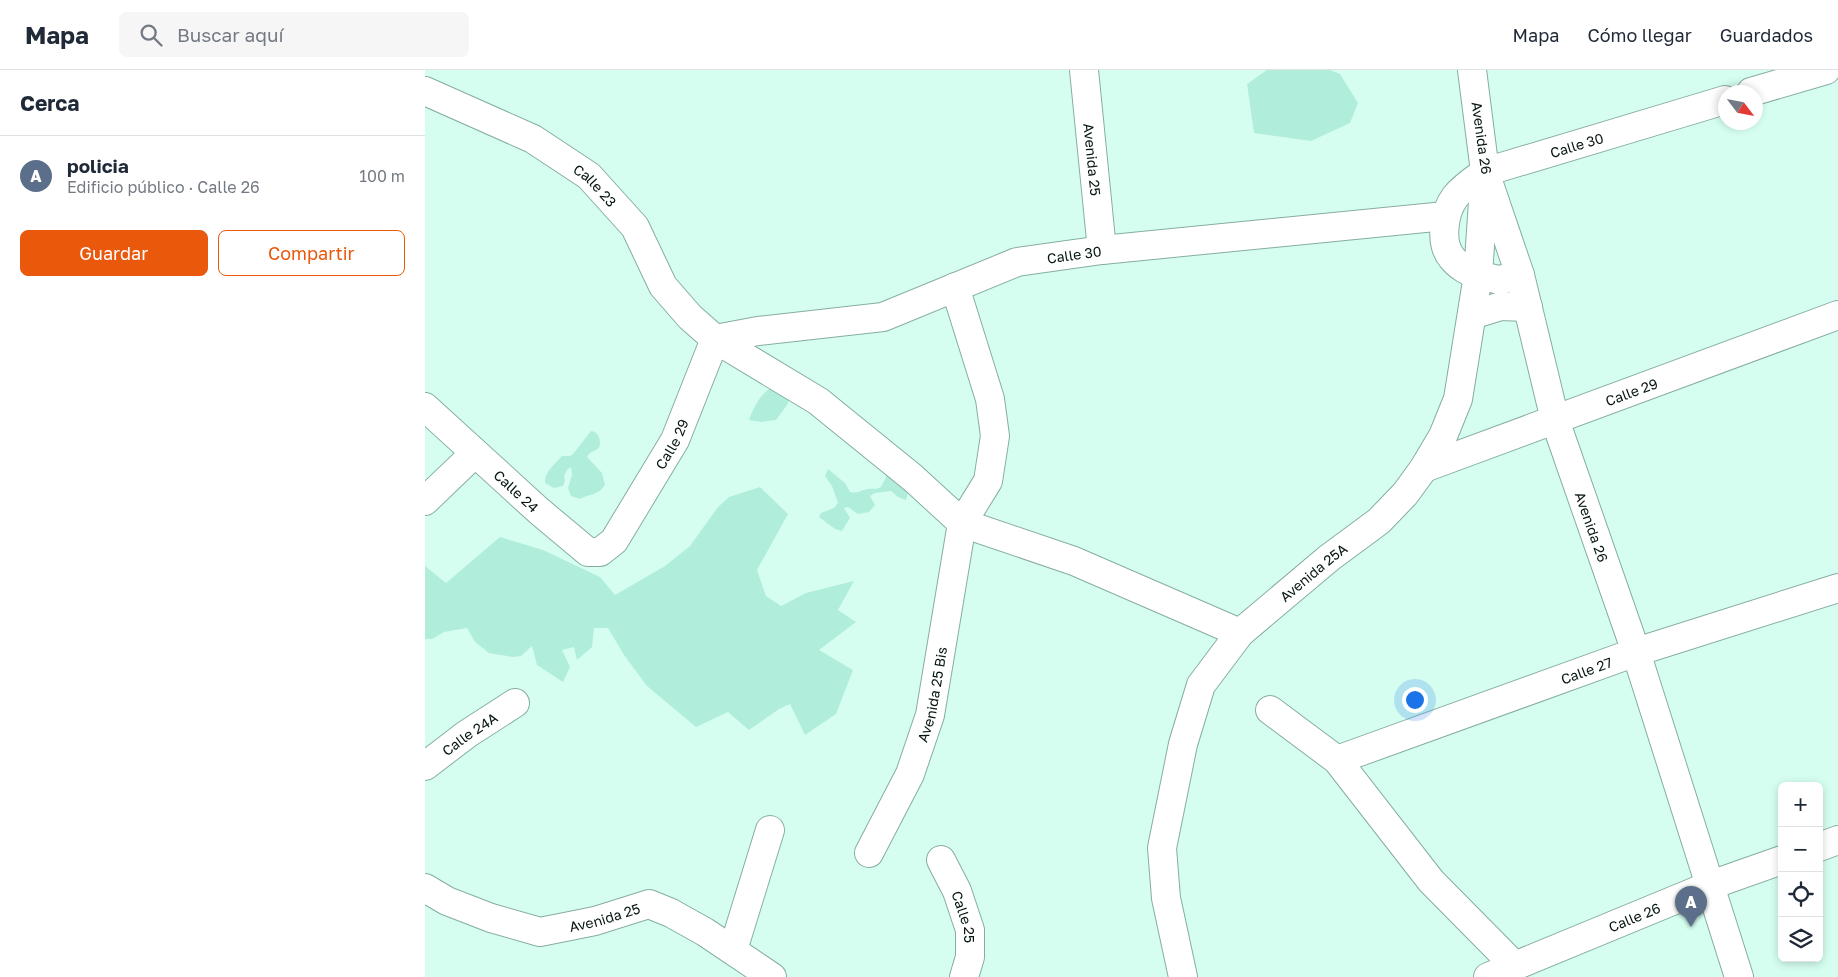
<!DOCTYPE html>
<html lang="es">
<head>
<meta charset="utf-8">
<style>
	body { margin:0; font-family:"Golos Text",sans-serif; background:#f6f6f7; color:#1f2937 }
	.controls { position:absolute; right:15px; bottom:15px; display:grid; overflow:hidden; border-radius:8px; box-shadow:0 2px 8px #0003 }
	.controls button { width:45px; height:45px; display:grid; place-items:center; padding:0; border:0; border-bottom:1px solid #e0e1e3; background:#fff; color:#1f2937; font:25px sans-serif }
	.compass { position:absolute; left:1293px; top:15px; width:45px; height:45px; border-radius:50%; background:#fff; box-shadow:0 2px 8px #0003; rotate:122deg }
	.you { position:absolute; left:989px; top:629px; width:18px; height:18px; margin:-12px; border:4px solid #fff; border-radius:50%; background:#1a73e8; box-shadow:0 0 0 8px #1a73e833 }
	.badge { display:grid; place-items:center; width:32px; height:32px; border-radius:50%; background:#ea580c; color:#fff; font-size:16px; font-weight:700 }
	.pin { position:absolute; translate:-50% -41px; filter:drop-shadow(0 1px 2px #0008) }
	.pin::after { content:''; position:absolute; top:26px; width:18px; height:15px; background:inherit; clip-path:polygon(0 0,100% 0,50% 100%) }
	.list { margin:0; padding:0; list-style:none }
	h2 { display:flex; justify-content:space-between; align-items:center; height:65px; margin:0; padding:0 20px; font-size:21px }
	h2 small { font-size:16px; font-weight:400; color:#747a83 }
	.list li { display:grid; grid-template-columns:32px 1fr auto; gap:15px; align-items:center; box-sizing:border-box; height:80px; padding:0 20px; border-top:1px solid #e0e1e3 }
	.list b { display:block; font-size:19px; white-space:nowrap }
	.list p { margin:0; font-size:16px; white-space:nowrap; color:#747a83 }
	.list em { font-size:16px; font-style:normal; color:#747a83 }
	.actions { display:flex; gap:10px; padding:15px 20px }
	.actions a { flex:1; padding:11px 0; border:1px solid #ea580c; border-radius:8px; text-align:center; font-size:18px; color:#ea580c }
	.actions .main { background:#ea580c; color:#fff }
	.icon { flex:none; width:28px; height:28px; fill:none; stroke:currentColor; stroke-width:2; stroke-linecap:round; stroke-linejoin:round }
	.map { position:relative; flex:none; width:1413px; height:907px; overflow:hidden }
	header { display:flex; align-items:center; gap:30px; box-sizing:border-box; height:70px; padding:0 25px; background:#fff; border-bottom:1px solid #e0e1e3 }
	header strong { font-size:24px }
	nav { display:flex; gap:28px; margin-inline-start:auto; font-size:18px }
	.search { width:350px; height:45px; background:#f6f6f7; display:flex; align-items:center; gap:12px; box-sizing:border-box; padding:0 18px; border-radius:8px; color:#747a83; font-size:19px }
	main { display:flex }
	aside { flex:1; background:#fff }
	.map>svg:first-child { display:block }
	.green { fill:#b1eddb }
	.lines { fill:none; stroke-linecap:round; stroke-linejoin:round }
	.minor-casing { stroke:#86ada1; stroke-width:30 }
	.major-casing { stroke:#86ada1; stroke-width:30 }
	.minor { stroke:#fff; stroke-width:28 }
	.major { stroke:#fff; stroke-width:28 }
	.labels { text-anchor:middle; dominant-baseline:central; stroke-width:4; stroke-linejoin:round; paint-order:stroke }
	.street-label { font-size:14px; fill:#071612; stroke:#fff }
</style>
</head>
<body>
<header>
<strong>Mapa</strong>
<div class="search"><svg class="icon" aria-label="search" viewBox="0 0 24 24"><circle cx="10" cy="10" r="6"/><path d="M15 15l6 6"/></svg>Buscar aquí</div>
<nav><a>Mapa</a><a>Cómo llegar</a><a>Guardados</a></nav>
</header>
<main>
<aside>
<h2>Cerca<small></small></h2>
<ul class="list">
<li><span class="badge" style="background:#5c6f8a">A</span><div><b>policia</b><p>Edificio público · Calle 26</p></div><em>100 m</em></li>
</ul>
<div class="actions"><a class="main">Guardar</a><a>Compartir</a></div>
</aside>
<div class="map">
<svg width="1413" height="907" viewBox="0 0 1413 907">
	<rect width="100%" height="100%" fill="#d5fef1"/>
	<path class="green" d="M 842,0 L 905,0 L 915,4 L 933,33 L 925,53 L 886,71 L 829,63 L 822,14 Z
		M 350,317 L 367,324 L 362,335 L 351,350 L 336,352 L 324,350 C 328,339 337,319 350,317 Z
		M 166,361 L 170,362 C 175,366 176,372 174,378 L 165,383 L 162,387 L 177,403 L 180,415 C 174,425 164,424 155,429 L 146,426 L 143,418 L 147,405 L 146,397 L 142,400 L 139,406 L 140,411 L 138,416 L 129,418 L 120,413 C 119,402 130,394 137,386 L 145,386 L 148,384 Z
		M 403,399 L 420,413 L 425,422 C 435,424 434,420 443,419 C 448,418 451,420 456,417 L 463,403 L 484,419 L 481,430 L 473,427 L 466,421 L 450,423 L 445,426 L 450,435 L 444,442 L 433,444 L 423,437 L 419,438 L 425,448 L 417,461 L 410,459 L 394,447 L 396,443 L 409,438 L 413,433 L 407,416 L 400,406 Z
		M 335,417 L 363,444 L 332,500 L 341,526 L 356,536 L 381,523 L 429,511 L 413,540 L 431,552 L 394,580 L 428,600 L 411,644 L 380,665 L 365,634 L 354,639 L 324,660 L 303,642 L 271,657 L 222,616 L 199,585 L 183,558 L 169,558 L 167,577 L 152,590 L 149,577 L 137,580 L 145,597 L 138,612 L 112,595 L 107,576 L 96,586 L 88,587 L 64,583 L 50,572 L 42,558 L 19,562 L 7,569 L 0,569 L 0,496 L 21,513 L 75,467 L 118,480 L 175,507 L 190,525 L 240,496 L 265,476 L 293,437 L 304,427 Z"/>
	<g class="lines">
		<defs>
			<g id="minor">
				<path id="s1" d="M 659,0 L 677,180"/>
				<path id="s2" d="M 0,21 L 108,69 L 164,106 L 210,157 L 238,216 L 265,247 L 290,269 L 393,331 L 488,408 L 537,453 L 649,491 L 815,563"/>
				<path d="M 1326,22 L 1401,0"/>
				<path id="s3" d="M 1060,102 L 1095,205 L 1130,350 L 1211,582 L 1314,907"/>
				<path id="s4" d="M 1053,205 C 1043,201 1034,197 1027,188 C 1014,173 1019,142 1030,127 C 1038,117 1050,109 1060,102 L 1300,30"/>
				<path id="s5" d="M 290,269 L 333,261 L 458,247 L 592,192 L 677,180 L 1020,146"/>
				<path id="s6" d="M 0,337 L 114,441 L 163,482 L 175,482 L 189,471 L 250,370 L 290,269"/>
				<path id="s7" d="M 999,398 L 1413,245"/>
				<path d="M 0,431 L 50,383"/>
				<path d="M 845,640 L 912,690 L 1006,811 L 1089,895"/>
				<path id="s8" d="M 912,690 L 1211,582 L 1413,518"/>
				<path id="s9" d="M 0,696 L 42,664 L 90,633"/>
				<path d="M 1394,777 L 1413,770"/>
				<path id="s10" d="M 444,783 L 485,704 L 505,645 L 537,453 L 563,411 L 570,366 L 565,329 L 530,217"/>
				<path id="s11" d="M 516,790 L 532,821 L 545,860 L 545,887 L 539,907"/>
				<path id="s12" d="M 0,818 L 22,831 L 66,848 L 115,862 L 170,851 L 224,834 L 246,843 L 280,862 L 347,907"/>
				<path d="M 308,880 L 345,760"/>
				<path id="s13" d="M 1063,907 L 1286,815 L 1357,790"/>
			</g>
			<g id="major">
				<path d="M 1053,205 L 1074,210 L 1095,205"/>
				<path d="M 1047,245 L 1076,236 L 1103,237"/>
				<path id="s14" d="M 758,907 L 741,828 L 737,778 L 758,674 L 776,615 L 815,563 L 904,488 L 954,451 L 980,424 L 999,398 L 1018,366 L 1033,329 L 1053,205 L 1060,102 L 1047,0"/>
			</g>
		</defs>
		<use href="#minor" class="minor-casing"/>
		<use href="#major" class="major-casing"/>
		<use href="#minor" class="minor"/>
		<use href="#major" class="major"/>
	</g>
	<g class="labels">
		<g class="street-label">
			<text transform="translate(1057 68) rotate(82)">Avenida 26</text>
			<text stroke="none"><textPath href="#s4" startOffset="231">Calle 30</textPath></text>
			<text stroke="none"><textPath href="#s1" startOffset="90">Avenida 25</textPath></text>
			<text stroke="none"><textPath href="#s2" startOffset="196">Calle 23</textPath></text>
			<text stroke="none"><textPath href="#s5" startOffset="372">Calle 30</textPath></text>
			<text stroke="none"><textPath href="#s7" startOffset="221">Calle 29</textPath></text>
			<text stroke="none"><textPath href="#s6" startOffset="361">Calle 29</textPath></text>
			<text stroke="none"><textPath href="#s6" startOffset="124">Calle 24</textPath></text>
			<text stroke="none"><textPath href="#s3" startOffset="371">Avenida 26</textPath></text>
			<text stroke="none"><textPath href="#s14" startOffset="459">Avenida 25A</textPath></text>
			<text stroke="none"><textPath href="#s8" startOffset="265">Calle 27</textPath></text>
			<text stroke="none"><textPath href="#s10" startOffset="172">Avenida 25 Bis</textPath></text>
			<text stroke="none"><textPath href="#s9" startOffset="55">Calle 24A</textPath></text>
			<text stroke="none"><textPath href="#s12" startOffset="190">Avenida 25</textPath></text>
			<text stroke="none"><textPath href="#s13" startOffset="158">Calle 26</textPath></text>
			<text stroke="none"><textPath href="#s11" startOffset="62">Calle 25</textPath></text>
		</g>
	</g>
</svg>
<div class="controls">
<button>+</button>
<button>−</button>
<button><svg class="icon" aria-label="locate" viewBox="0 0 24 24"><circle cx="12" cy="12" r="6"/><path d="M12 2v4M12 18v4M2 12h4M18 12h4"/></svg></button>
<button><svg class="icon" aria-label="layers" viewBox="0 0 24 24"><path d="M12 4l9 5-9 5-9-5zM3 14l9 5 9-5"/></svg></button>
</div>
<svg class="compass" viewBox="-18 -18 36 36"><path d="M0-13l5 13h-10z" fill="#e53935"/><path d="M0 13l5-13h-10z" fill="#747a83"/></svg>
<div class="you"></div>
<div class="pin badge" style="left:1266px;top:857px;background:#5c6f8a">A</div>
</div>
</main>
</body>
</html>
